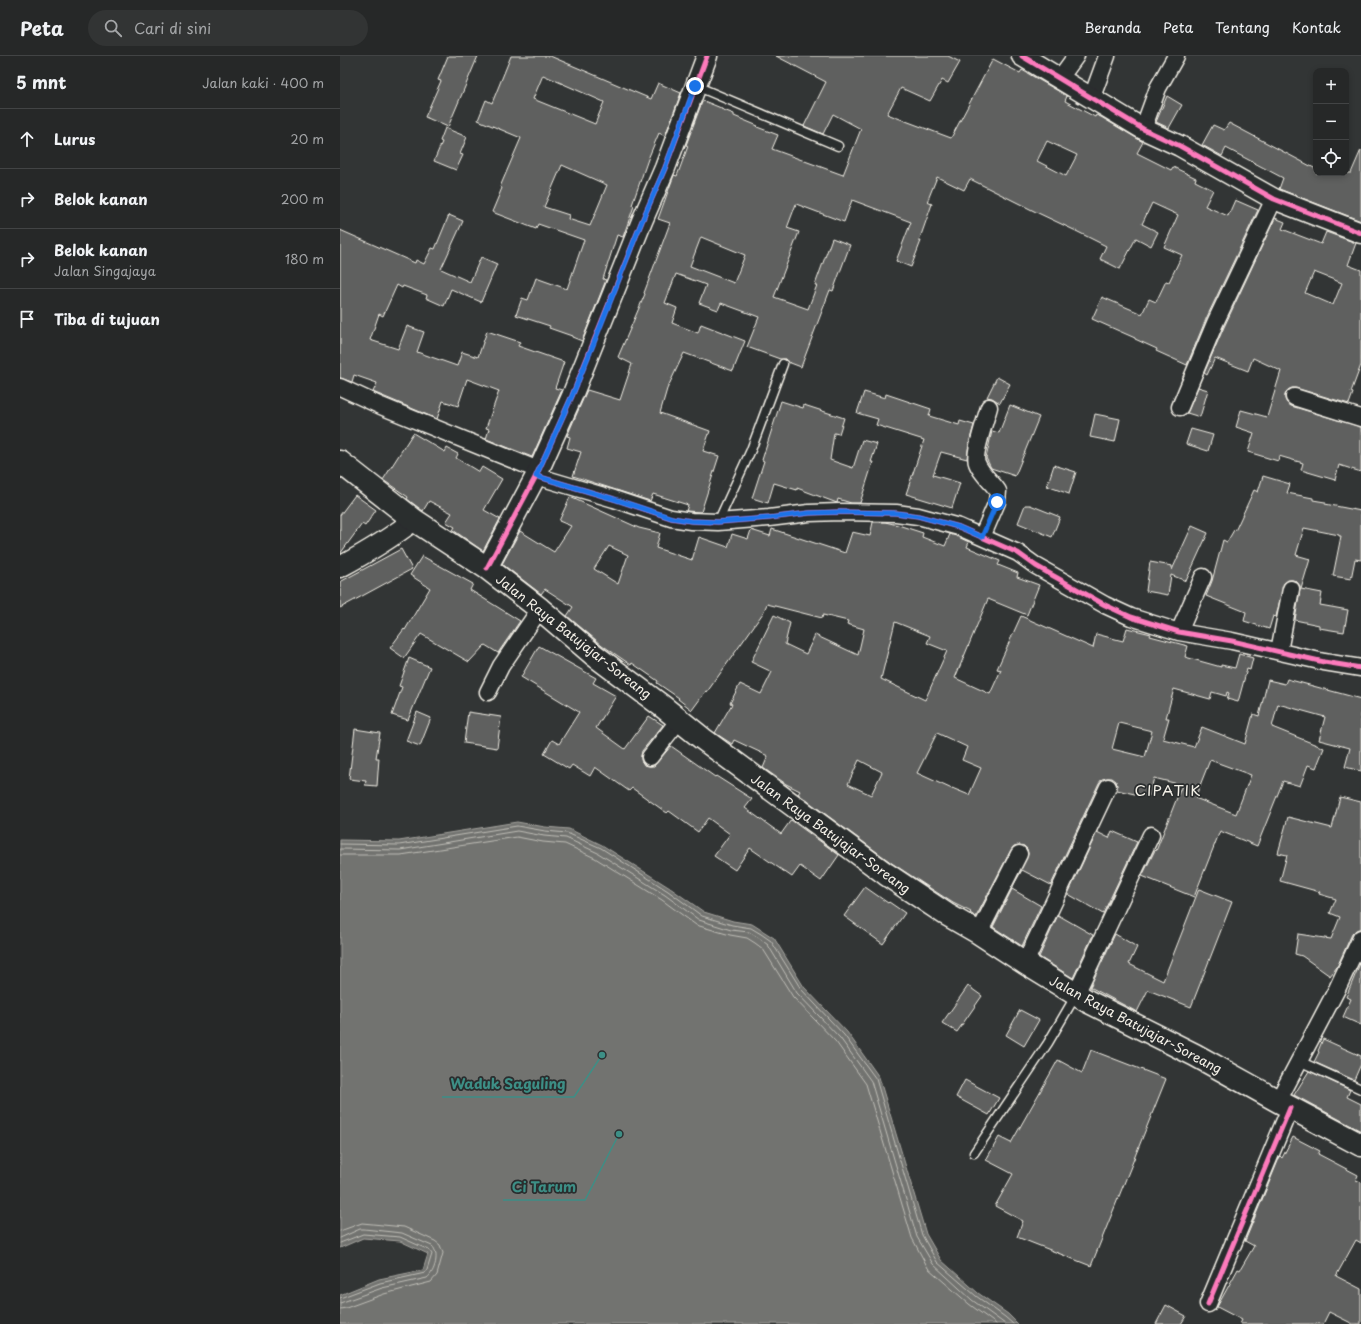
<!DOCTYPE html>
<html lang="id">
<head>
<meta charset="utf-8">
<style>
	body { margin:0; font-family:"Playpen Sans",sans-serif; background:#323434; color:#f1f3f6 }
	.controls { position:absolute; right:12px; top:12px; display:grid; overflow:hidden; border-radius:8px; box-shadow:0 2px 6px #0003 }
	.controls button { width:36px; height:36px; display:grid; place-items:center; padding:0; border:0; border-bottom:1px solid #424445; background:#262828; color:#f1f3f6; font:20px sans-serif }
	.stop { position:absolute; width:12px; height:12px; margin:-9px; border:3px solid #1a73e8; border-radius:50%; background:#fff }
	.stop.end { background:#1a73e8; border-color:#fff; box-shadow:0 1px 4px #0008 }
	.list { margin:0; padding:0; list-style:none }
	h2 { display:flex; justify-content:space-between; align-items:center; height:52px; margin:0; padding:0 16px; font-size:17px }
	h2 small { font-size:13px; font-weight:400; color:#a4a6a8 }
	.list li { display:grid; grid-template-columns:26px 1fr auto; gap:12px; align-items:center; box-sizing:border-box; height:60px; padding:0 16px; border-top:1px solid #424445 }
	.list b { display:block; font-size:15px; white-space:nowrap }
	.list p { margin:0; font-size:13px; white-space:nowrap; color:#a4a6a8 }
	.list em { font-size:13px; font-style:normal; color:#a4a6a8 }
	.icon { flex:none; width:22px; height:22px; fill:none; stroke:currentColor; stroke-width:2; stroke-linecap:round; stroke-linejoin:round }
	.map { position:relative; flex:none; width:1021px; height:1268px; overflow:hidden }
	header { display:flex; align-items:center; gap:24px; box-sizing:border-box; height:56px; padding:0 20px; background:#262828; border-bottom:1px solid #424445 }
	header strong { font-size:19px }
	nav { display:flex; gap:22px; margin-inline-start:auto; font-size:14px }
	.search { width:280px; height:36px; background:#323434; display:flex; align-items:center; gap:10px; box-sizing:border-box; padding:0 14px; border-radius:22px; color:#a4a6a8; font-size:15px }
	main { display:flex }
	aside { flex:1; background:#262828 }
	.map>svg:first-child { display:block }
	.water { fill:#727370; stroke:#a6a5a0 }
	.lines { fill:none; stroke-linecap:round; stroke-linejoin:round }
	.shore { stroke:#c0bfb8; stroke-width:1 }
	.building { fill:#5f605f; stroke:#f4f1e8; fill-rule:evenodd }
	.service-casing { stroke:#f4f1e8; stroke-width:11 }
	.minor-casing { stroke:#f4f1e8; stroke-width:19 }
	.tertiary-casing { stroke:#f4f1e8; stroke-width:23 }
	.trunk-casing { stroke:#f4f1e8; stroke-width:25 }
	.service { stroke:#2a2d2e; stroke-width:8 }
	.minor { stroke:#2a2d2e; stroke-width:16 }
	.tertiary { stroke:#2a2d2e; stroke-width:20 }
	.trunk { stroke:#2a2d2e; stroke-width:22 }
	.cycleway-casing { stroke:#2a2d2e; stroke-width:8 }
	.cycleway { stroke:#fd7abc; stroke-width:5 }
	.route { stroke:#1a73e8; stroke-width:5 }
	.labels { text-anchor:middle; dominant-baseline:central; stroke-width:3.5; stroke-linejoin:round; paint-order:stroke }
	.street-label { font-size:13px; fill:#f4f1e8; stroke:#2a2d2e }
	.quarter-label { font-size:15px; letter-spacing:1px; fill:#f4f1e8; stroke:#2a2d2e }
	.leader { fill:none; stroke:#3d8f86; stroke-width:1.5 }
	.callout-dot { fill:#3d8f86; stroke:#2a2d2e; stroke-width:1.5 }
	.callout-label { font-size:14px; text-anchor:middle; font-weight:bold; fill:#3d8f86; stroke:#2a2d2e; stroke-width:3.5; stroke-linejoin:round; paint-order:stroke }
</style>
</head>
<body>
<header>
<strong>Peta</strong>
<div class="search"><svg class="icon" aria-label="search" viewBox="0 0 24 24"><circle cx="10" cy="10" r="6"/><path d="M15 15l6 6"/></svg>Cari di sini</div>
<nav><a>Beranda</a><a>Peta</a><a>Tentang</a><a>Kontak</a></nav>
</header>
<main>
<aside>
<h2>5 mnt<small>Jalan kaki · 400 m</small></h2>
<ul class="list">
<li><svg class="icon" aria-label="ahead" viewBox="0 0 24 24"><path d="M12 20V5M6 11l6-6 6 6"/></svg><div><b>Lurus</b></div><em>20 m</em></li>
<li><svg class="icon" aria-label="right" viewBox="0 0 24 24"><path d="M7 20v-9h11M14 6l5 5-5 5"/></svg><div><b>Belok kanan</b></div><em>200 m</em></li>
<li><svg class="icon" aria-label="right" viewBox="0 0 24 24"><path d="M7 20v-9h11M14 6l5 5-5 5"/></svg><div><b>Belok kanan</b><p>Jalan Singajaya</p></div><em>180 m</em></li>
<li><svg class="icon" aria-label="arrive" viewBox="0 0 24 24"><path d="M6 21V4h12l-3 4 3 4H6"/></svg><div><b>Tiba di tujuan</b></div></li>
</ul>
</aside>
<div class="map">
<svg width="1021" height="1268" viewBox="0 0 1021 1268">
	<rect width="100%" height="100%" fill="#323535"/>
	<filter id="ink" filterUnits="userSpaceOnUse"><feTurbulence type="fractalNoise" baseFrequency=".025" numOctaves="2"/><feDisplacementMap in="SourceGraphic" scale="8" xChannelSelector="R" yChannelSelector="G"/><feConvolveMatrix kernelMatrix="1 2 1 2 8 2 1 2 1" color-interpolation-filters="sRGB"/></filter>
	<g filter="url(#ink)">
		<path class="water" d="M 177,766 L 205,771 L 229,773 L 262,789 L 330,832 L 364,856 L 393,865 L 412,868 L 434,882 L 464,931 L 507,976 L 539,1021 L 586,1178 L 601,1204 L 638,1237 L 668,1258 L 678,1268 L 0,1268 L 0,1239 L 39,1223 L 83,1214 L 88,1198 L 60,1185 L 23,1182 L 0,1192 L 0,784 L 59,785 Z"/>
		<g class="lines">
			<path class="shore" d="M 0,788 L 59,789 L 177,770 L 205,775 L 227,777 L 261,792 L 328,835 L 362,860 L 392,869 L 411,872 L 421,878 L 431,885 L 461,933 L 504,979 L 536,1023 L 582,1179 L 597,1206 L 636,1240 L 665,1261 L 673,1268
				M 0,793 L 60,794 L 177,775 L 204,780 L 226,782 L 258,797 L 325,839 L 359,864 L 391,874 L 409,876 L 419,882 L 428,889 L 457,937 L 500,982 L 531,1025 L 577,1181 L 593,1208 L 632,1244 L 665,1268
				M 0,799 L 61,799 L 177,781 L 203,786 L 225,788 L 255,802 L 322,844 L 356,869 L 390,879 L 407,882 L 415,887 L 423,893 L 453,941 L 496,986 L 526,1028 L 572,1182 L 588,1212 L 629,1248 L 656,1268
				M 0,1175 L 22,1167 L 64,1171 L 95,1185 L 100,1189 L 103,1197 L 97,1219 L 91,1226 L 44,1238 L 6,1252 L 0,1253
				M 0,1182 L 20,1173 L 24,1173 L 62,1177 L 92,1190 C 100,1197 95,1216 87,1222 L 42,1232 L 0,1247
				M 0,1187 L 23,1178 L 60,1181 L 89,1194 L 92,1198 L 87,1214 L 85,1217 L 40,1227 L 0,1242"/>
		</g>
		<path class="building" d="M 108,0 L 138,0 L 108,71 L 85,61 L 101,25 L 98,24 Z
			M 171,0 L 210,0 L 311,43 L 318,27 L 341,37 L 325,80 L 319,77 L 308,103 L 292,149 L 294,150 L 283,181 L 277,179 L 263,223 L 266,224 L 242,285 L 232,281 L 232,280 L 209,272 L 210,270 L 176,259 L 182,242 L 188,244 L 196,222 L 227,233 L 244,184 L 198,168 L 196,173 L 152,156 L 162,132 L 160,131 L 181,82 L 138,64 L 146,44 L 152,47 ZM 203,19 L 264,46 L 255,68 L 193,43 ZM 222,109 L 267,129 L 250,170 L 228,163 L 229,159 L 204,151 Z
			M 436,0 L 608,0 L 620,6 L 608,27 L 602,24 L 590,45 L 561,32 L 547,58 L 611,82 L 653,3 L 680,17 L 682,14 L 727,40 L 725,45 L 755,61 L 756,59 L 761,61 L 803,86 L 797,97 L 831,114 L 833,111 L 856,122 L 855,125 L 873,134 L 865,150 L 888,160 L 895,144 L 918,154 L 866,263 L 847,309 L 816,295 L 817,293 L 795,283 L 795,282 L 752,263 L 762,241 L 802,258 L 809,243 L 816,246 L 826,225 L 829,226 L 842,199 L 824,191 L 838,159 L 812,147 L 802,168 L 818,176 L 811,190 L 796,182 L 780,213 L 760,203 L 766,190 L 734,174 L 698,157 L 630,123 L 624,134 L 597,121 L 587,146 L 592,148 L 579,185 L 581,185 L 571,211 L 556,205 L 571,166 L 512,144 L 504,166 L 456,148 L 447,172 L 459,176 L 434,241 L 468,253 L 477,229 L 475,229 L 492,182 L 510,189 L 493,235 L 490,234 L 461,311 L 448,306 L 445,303 L 440,303 L 407,291 L 419,261 L 381,247 L 378,254 L 359,247 L 366,229 L 336,218 L 325,247 L 337,252 L 332,267 L 358,277 L 361,268 L 405,285 L 393,315 L 344,297 L 327,333 L 320,357 L 370,375 L 363,395 L 379,400 L 361,456 L 346,455 L 348,449 L 313,438 L 310,445 L 233,420 L 241,396 L 227,392 L 230,381 L 227,380 L 247,334 L 280,344 L 292,308 L 278,301 L 305,238 L 304,237 L 330,167 L 318,163 L 334,119 L 337,120 L 348,90 L 346,89 L 362,46 L 364,45 L 381,52 L 381,53 L 394,58 L 394,60 L 418,70 L 417,71 L 438,79 L 432,93 L 503,119 L 521,73 L 493,58 L 483,78 L 464,70 L 486,26 ZM 707,85 L 737,99 L 726,120 L 697,105 ZM 361,181 L 405,199 L 394,227 L 350,210 Z
			M 827,40 L 842,49 L 829,72 L 816,66 Z
			M 889,67 L 976,113 L 976,117 L 1011,117 L 1021,94 L 1021,165 L 939,133 L 943,122 L 886,92 L 882,100 L 862,89 L 873,69 L 884,74 Z
			M 105,72 L 127,81 L 120,98 L 123,99 L 116,114 L 94,105 L 102,86 L 100,85 Z
			M 109,159 L 123,165 L 101,213 L 130,226 L 141,201 L 157,208 L 141,246 L 111,233 L 104,250 L 86,242 L 87,239 L 63,230 L 62,232 L 57,229 L 43,260 L 39,258 L 30,284 L 58,293 L 67,270 L 84,276 L 77,296 L 117,310 L 122,296 L 138,301 L 147,275 L 180,286 L 178,290 L 224,306 L 215,332 L 222,334 L 192,401 L 146,383 L 149,373 L 146,372 L 159,335 L 127,323 L 118,350 L 103,345 L 97,363 L 33,336 L 37,327 L 14,319 L 12,326 L 0,322 L 0,174 L 75,207 L 76,204 L 84,208 L 92,192 L 95,193 Z
			M 935,162 L 945,166 L 942,173 L 981,188 L 986,176 L 1016,187 L 1008,209 L 1021,214 L 1021,309 L 1011,336 L 1013,337 L 1009,348 L 956,332 L 952,332 L 948,334 L 945,339 L 945,343 L 947,347 L 951,350 L 1021,371 L 1021,416 L 999,409 L 995,424 L 961,414 L 963,407 L 939,400 L 938,405 L 908,396 L 914,377 L 896,371 L 901,354 L 927,361 L 941,315 L 913,302 L 908,315 L 875,302 L 867,319 L 864,317 L 884,271 ZM 974,216 L 1002,227 L 993,249 L 965,237 Z
			M 657,321 L 670,328 L 660,347 L 652,342 L 647,341 Z
			M 858,331 L 868,334 L 860,361 L 847,357 Z
			M 524,336 L 545,342 L 546,338 L 591,353 L 589,360 L 619,369 L 620,365 L 634,369 L 629,387 L 627,403 L 601,396 L 593,419 L 620,427 L 612,452 L 566,438 L 584,384 L 536,369 L 538,363 L 517,357 Z
			M 441,345 L 463,352 L 464,349 L 504,362 L 499,378 L 494,377 L 490,404 L 513,412 L 522,384 L 537,388 L 531,406 L 533,406 L 520,447 L 511,447 L 498,443 L 497,447 L 457,432 L 457,434 L 434,427 L 428,447 L 412,442 L 424,405 L 422,404 Z
			M 670,349 L 699,361 L 675,420 L 651,412 L 646,402 L 652,375 L 659,377 Z
			M 755,358 L 780,363 L 775,386 L 750,381 Z
			M 851,373 L 873,379 L 868,395 L 846,388 Z
			M 73,377 L 105,396 L 107,392 L 118,398 L 116,402 L 139,416 L 142,411 L 162,423 L 144,454 L 160,463 L 143,495 L 113,474 L 115,471 L 106,466 L 112,457 L 89,445 L 83,455 L 67,443 L 68,441 L 43,424 Z
			M 714,409 L 736,416 L 729,438 L 707,430 Z
			M 923,420 L 950,428 L 947,437 L 973,442 L 973,444 L 985,446 L 985,448 L 1021,455 L 1021,504 L 1015,503 L 1011,523 L 993,520 L 1001,480 L 999,480 L 999,479 L 964,472 L 956,499 L 970,503 L 961,533 L 982,537 L 980,549 L 1008,554 L 1004,576 L 979,572 L 979,569 L 955,564 L 960,534 L 960,530 L 957,526 L 953,524 L 948,524 L 944,527 L 936,561 L 933,560 L 929,573 L 904,565 L 906,556 L 866,540 L 872,525 L 883,484 L 887,486 L 894,474 L 895,475 L 914,434 L 918,436 Z
			M 15,439 L 36,454 L 25,470 L 22,468 L 0,498 L 0,459 Z
			M 230,441 L 299,472 L 320,477 L 316,492 L 352,504 L 359,481 L 388,491 L 392,478 L 408,483 L 411,474 L 430,480 L 432,473 L 505,497 L 512,476 L 530,480 L 533,466 L 545,466 L 558,469 L 583,477 L 582,481 L 605,490 L 610,478 L 616,480 L 629,486 L 627,491 L 660,505 L 658,509 L 678,517 L 677,521 L 699,529 L 687,559 L 648,543 L 615,622 L 650,638 L 661,614 L 657,613 L 681,560 L 753,592 L 756,578 L 783,585 L 787,572 L 811,578 L 810,580 L 848,590 L 845,601 L 881,611 L 881,609 L 895,612 L 899,598 L 913,602 L 910,614 L 907,613 L 898,646 L 887,643 L 889,637 L 887,636 L 886,640 L 872,636 L 870,643 L 834,633 L 826,662 L 829,662 L 823,683 L 854,691 L 862,671 L 905,688 L 913,658 L 919,660 L 928,624 L 945,628 L 947,623 L 1021,643 L 1021,715 L 1005,711 L 1010,692 L 979,684 L 985,661 L 938,648 L 932,671 L 984,692 L 976,712 L 968,709 L 960,730 L 943,725 L 917,790 L 880,775 L 854,841 L 802,820 L 815,794 L 816,795 L 842,729 L 814,722 L 809,740 L 799,738 L 799,739 L 777,734 L 777,730 L 776,725 L 772,722 L 767,722 L 762,723 L 759,727 L 711,829 L 682,814 L 673,830 L 688,798 L 687,793 L 684,790 L 679,789 L 674,790 L 671,794 L 636,861 L 630,857 L 631,856 L 613,847 L 553,808 L 458,738 L 460,735 L 446,728 L 423,712 L 428,700 L 394,684 L 392,688 L 375,677 L 392,648 L 390,647 L 400,628 L 421,638 L 432,616 L 411,606 L 434,559 L 450,567 L 445,588 L 466,598 L 475,579 L 518,599 L 524,573 L 507,568 L 508,565 L 483,559 L 482,562 L 427,548 L 423,557 L 367,636 L 366,635 L 352,654 L 338,643 L 339,642 L 317,627 L 318,625 L 292,607 L 291,609 L 262,589 L 227,560 L 233,551 L 205,533 L 201,538 L 162,508 L 180,475 L 214,496 L 231,470 L 219,465 ZM 269,490 L 288,499 L 278,528 L 254,513 ZM 555,566 L 590,580 L 587,587 L 607,595 L 585,644 L 541,623 ZM 779,667 L 812,675 L 805,701 L 772,693 ZM 597,677 L 627,691 L 622,704 L 641,712 L 629,739 L 612,732 L 612,733 L 577,717 ZM 519,704 L 542,716 L 531,739 L 508,728 ZM 870,704 L 911,719 L 896,758 L 855,742 Z
			M 685,449 L 690,449 L 720,461 L 712,481 L 678,467 Z
			M 852,470 L 868,477 L 846,525 L 831,519 L 828,539 L 806,535 L 810,506 L 832,510 L 832,514 Z
			M 61,493 L 72,513 L 0,552 L 0,526 Z
			M 82,500 L 133,528 L 130,534 L 180,565 L 158,597 L 145,589 L 129,606 L 81,578 L 64,602 L 50,592 L 64,573 L 65,574 L 90,532 L 70,519 Z
			M 199,590 L 256,622 L 253,627 L 276,640 L 256,672 L 285,693 L 309,660 L 323,669 L 302,695 L 301,700 L 301,704 L 304,709 L 309,710 L 314,710 L 331,690 L 375,721 L 376,720 L 412,743 L 405,752 L 441,778 L 451,764 L 499,799 L 481,825 L 460,810 L 452,821 L 410,792 L 395,814 L 374,800 L 390,778 L 368,762 L 358,776 L 329,755 L 327,757 L 292,732 L 289,735 L 255,711 L 250,720 L 232,709 L 229,713 L 204,698 L 212,684 L 219,688 L 239,656 L 181,621 Z
			M 69,602 L 90,611 L 68,664 L 52,659 L 62,631 L 59,630 Z
			M 77,656 L 91,662 L 80,690 L 66,685 Z
			M 128,656 L 161,661 L 157,692 L 124,687 Z
			M 15,673 L 40,677 L 36,702 L 39,702 L 37,730 L 25,729 L 26,725 L 9,723 Z
			M 1000,741 L 1021,746 L 1021,873 L 1016,874 L 1012,878 L 997,911 L 990,920 L 962,900 L 955,898 L 958,878 L 991,883 L 1000,861 L 990,857 L 996,843 L 979,838 L 980,836 L 940,825 L 947,799 L 938,797 L 948,761 L 992,772 Z
			M 772,775 L 797,786 L 763,858 L 728,838 L 757,776 L 769,782 Z
			M 525,831 L 548,847 L 549,846 L 565,857 L 543,888 L 504,860 Z
			M 672,833 L 701,850 L 682,890 L 653,871 Z
			M 859,833 L 892,846 L 851,951 L 808,934 L 797,956 L 750,931 L 775,878 L 797,891 L 789,908 L 823,925 Z
			M 718,859 L 753,879 L 733,922 L 699,901 Z
			M 1021,905 L 1021,969 L 1003,961 L 1011,943 L 1006,941 Z
			M 628,930 L 642,940 L 617,976 L 602,967 Z
			M 680,954 L 699,964 L 684,990 L 666,979 Z
			M 983,983 L 1021,1000 L 1021,1008 L 1014,1024 L 974,1006 L 979,996 L 978,995 Z
			M 751,994 L 826,1023 L 751,1210 L 677,1181 L 683,1165 L 655,1150 L 673,1118 L 646,1104 L 659,1081 L 671,1087 L 718,1004 L 742,1017 Z
			M 969,1015 L 1010,1034 L 1007,1041 L 1021,1048 L 1021,1075 L 954,1039 Z
			M 625,1024 L 659,1042 L 649,1059 L 616,1041 Z
			M 953,1081 L 980,1095 L 978,1098 L 1018,1119 L 1016,1124 L 1021,1126 L 1021,1187 L 1016,1184 L 996,1220 L 1021,1233 L 1021,1268 L 1013,1268 L 989,1256 L 983,1268 L 900,1268 L 902,1264 L 877,1251 L 898,1213 L 900,1214 L 914,1190 L 905,1185 L 940,1100 L 942,1102 Z
			M 826,1249 L 846,1260 L 841,1268 L 816,1268 Z"/>
		<g class="lines">
			<defs>
				<path id="service" d="M 356,30 L 498,90
					M 378,466 L 411,394 L 443,308
					M 959,1005 L 1021,1033
					M 634,1097 L 708,987 L 736,939"/>
				<path id="minor" d="M 720,22 L 736,0
					M 752,41 L 767,0
					M 803,73 L 818,32 L 836,0
					M 0,331 L 41,350 L 198,414
					M 954,341 L 1021,362
					M 840,351 L 875,267 L 934,143
					M 196,420 L 274,443 L 331,462 L 351,465 L 378,466 L 429,462 L 469,457 L 500,456 L 556,457 L 578,460 L 619,471 L 678,497 L 696,510 L 765,549 L 791,561 L 839,576 L 892,585 L 984,606 L 1021,612
					M 642,481 L 657,446 L 658,435 C 652,426 641,418 637,407 C 633,398 646,363 649,351
					M 839,576 L 863,521
					M 939,595 L 951,533
					M 148,636 L 161,610 L 200,553
					M 310,701 L 339,664
					M 639,877 L 679,798
					M 685,907 L 768,731
					M 736,938 L 811,779
					M 938,1045 L 997,933 L 1021,882
					M 868,1248 L 950,1052"/>
				<path id="tertiary" d="M 682,0 L 803,73 L 840,90 L 934,143 L 1021,177
					M 0,511 C 26,497 51,482 74,464
					M 147,512 L 196,420 L 232,340 L 302,165 L 325,112 L 367,0"/>
				<path id="trunk" d="M 0,406 L 74,464 L 147,512 L 200,553 L 254,599 L 322,650 L 363,683 L 546,818 L 606,858 L 639,877 L 685,907 L 747,945 L 855,999 L 938,1045 L 1021,1089"/>
			</defs>
			<use href="#service" class="service-casing"/>
			<use href="#minor" class="minor-casing"/>
			<use href="#tertiary" class="tertiary-casing"/>
			<use href="#trunk" class="trunk-casing"/>
			<use href="#service" class="service"/>
			<use href="#minor" class="minor"/>
			<use href="#tertiary" class="tertiary"/>
			<use href="#trunk" class="trunk"/>
			<defs>
				<path id="cycleway" d="M 682,0 L 803,73 L 840,90 L 934,143 L 1021,177
					M 196,420 L 274,443 L 331,462 L 351,465 L 378,466 L 429,462 L 469,457 L 500,456 L 556,457 L 578,460 L 619,471 L 678,497 L 696,510 L 765,549 L 791,561 L 839,576 L 892,585 L 984,606 L 1021,612
					M 147,512 L 196,420 L 232,340 L 302,165 L 325,112 L 367,0
					M 868,1248 L 950,1052"/>
			</defs>
			<use href="#cycleway" class="cycleway-casing"/>
			<use href="#cycleway" class="cycleway"/>
		</g>
	</g>
	<g class="lines" filter="url(#ink)">
		<path class="route" d="M 355,30 L 325,112 L 302,165 L 253,289 L 232,340 L 196,420 L 274,443 L 332,462 L 351,465 L 378,466 L 429,462 L 469,457 L 500,456 L 556,457 L 578,460 L 619,471 L 642,481 L 657,446"/>
	</g>
	<g class="labels">
		<g class="street-label">
			<text transform="translate(234 580) rotate(38)">Jalan Raya Batujajar-Soreang</text>
			<text transform="translate(491 777) rotate(36)">Jalan Raya Batujajar-Soreang</text>
			<text transform="translate(796 968) rotate(28)">Jalan Raya Batujajar-Soreang</text>
		</g>
		<g class="quarter-label">
			<text x="828" y="733">CIPATIK</text>
		</g>
	</g>
	<path class="leader" d="M262 999L234 1041H102M279 1078L245 1144H163"/>
	<g class="callout-dot">
		<circle cx="262" cy="999" r="4"/>
		<circle cx="279" cy="1078" r="4"/>
	</g>
	<g class="callout-label">
		<text x="168" y="1033">Waduk Saguling</text>
		<text x="204" y="1136">Ci Tarum</text>
	</g>
</svg>
<div class="controls">
<button>+</button>
<button>−</button>
<button><svg class="icon" aria-label="locate" viewBox="0 0 24 24"><circle cx="12" cy="12" r="6"/><path d="M12 2v4M12 18v4M2 12h4M18 12h4"/></svg></button>
</div>
<div class="stop" style="left:657px;top:446px"></div>
<div class="stop end" style="left:355px;top:30px"></div>
</div>
</main>
</body>
</html>
